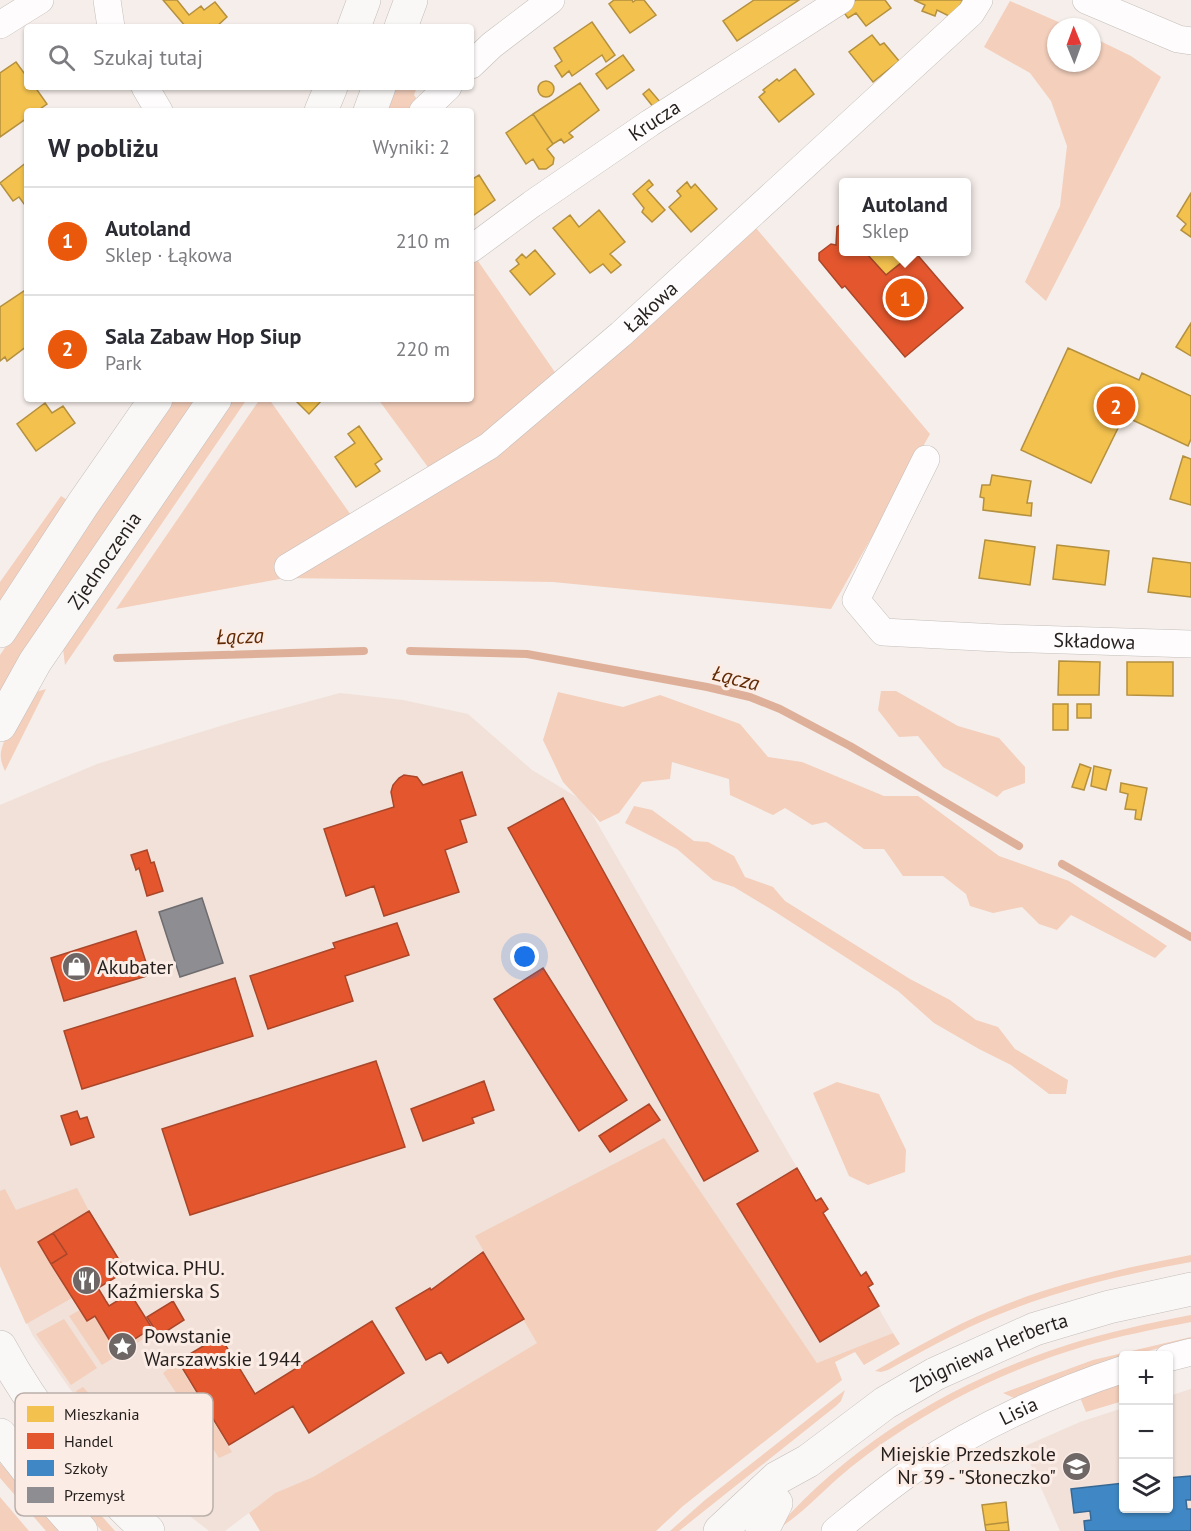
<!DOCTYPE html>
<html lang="pl">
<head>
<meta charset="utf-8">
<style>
	body { margin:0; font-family:"PT Sans",sans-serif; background:#f7f7f7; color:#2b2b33 }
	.controls { position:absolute; right:18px; bottom:18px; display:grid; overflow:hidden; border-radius:6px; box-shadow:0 2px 4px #0004 }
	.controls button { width:54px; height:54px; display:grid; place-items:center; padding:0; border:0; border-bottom:2px solid #e1e1e2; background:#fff; color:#2b2b33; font:30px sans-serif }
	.compass { position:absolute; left:1047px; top:18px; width:54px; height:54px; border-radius:50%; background:#fff; box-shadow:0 2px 4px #0004; rotate:359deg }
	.you { position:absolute; left:525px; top:957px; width:21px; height:21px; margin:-15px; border:4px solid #fff; border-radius:50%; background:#1a73e8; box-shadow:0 0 0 9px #1a73e833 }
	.badge { display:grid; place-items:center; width:39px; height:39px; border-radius:50%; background:#ea580c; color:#fff; font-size:20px; font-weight:700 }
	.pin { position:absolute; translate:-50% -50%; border:3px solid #fff; box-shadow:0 2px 6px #0006 }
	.popup { position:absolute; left:839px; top:178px; width:132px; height:78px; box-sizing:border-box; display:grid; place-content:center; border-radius:6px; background:#fff; filter:drop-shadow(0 2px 4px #0005); font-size:20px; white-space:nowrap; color:#7c7c81 }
	.popup b { font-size:22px; color:#2b2b33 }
	.popup::after { content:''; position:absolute; left:50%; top:100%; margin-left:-12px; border:12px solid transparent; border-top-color:#fff }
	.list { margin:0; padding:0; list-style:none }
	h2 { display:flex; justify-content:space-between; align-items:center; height:78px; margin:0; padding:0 24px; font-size:26px }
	h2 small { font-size:20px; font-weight:400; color:#7c7c81 }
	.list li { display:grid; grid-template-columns:39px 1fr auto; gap:18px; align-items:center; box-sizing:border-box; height:108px; padding:0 24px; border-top:2px solid #e1e1e2 }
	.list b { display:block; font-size:22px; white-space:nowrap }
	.list p { margin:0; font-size:20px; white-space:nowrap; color:#7c7c81 }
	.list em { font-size:20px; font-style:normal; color:#7c7c81 }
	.icon { flex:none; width:33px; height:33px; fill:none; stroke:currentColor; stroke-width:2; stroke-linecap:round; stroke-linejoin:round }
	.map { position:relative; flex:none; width:1191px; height:1531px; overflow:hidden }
	.search { position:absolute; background:#fff; box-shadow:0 2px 4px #0004; left:24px; top:24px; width:450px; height:66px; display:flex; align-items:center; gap:15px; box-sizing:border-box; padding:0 21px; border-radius:6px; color:#7c7c81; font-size:22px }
	.panel { position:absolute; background:#fff; box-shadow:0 2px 4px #0004; left:24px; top:108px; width:450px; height:294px; border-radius:6px }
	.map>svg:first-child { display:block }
	.built { fill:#f1e1d9 }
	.green { fill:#f3cfbc }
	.homes { fill:#f2c14e; stroke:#b4903f; stroke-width:1.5 }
	.shops { fill:#e4572e; stroke:#aa4629; stroke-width:1.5 }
	.schools { fill:#3f88c5; stroke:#376893; stroke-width:1.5 }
	.industry { fill:#8d8d92; stroke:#6e6c6f; stroke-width:1.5 }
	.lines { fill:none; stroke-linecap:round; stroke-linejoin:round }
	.stream { stroke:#deb09a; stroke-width:8 }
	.street-casing { stroke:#c3bebb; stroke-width:28 }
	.secondary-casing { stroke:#c3bebb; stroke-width:34 }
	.street { stroke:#fefcfc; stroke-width:27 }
	.secondary { stroke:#faf8f7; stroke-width:33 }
	.labels { text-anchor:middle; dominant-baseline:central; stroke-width:6; stroke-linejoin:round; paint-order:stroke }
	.street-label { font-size:20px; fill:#241f1d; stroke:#fbece5 }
	.poi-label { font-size:20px; fill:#241f1d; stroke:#fbece5; text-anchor:start }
	.water-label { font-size:21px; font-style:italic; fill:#622b06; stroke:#fbece5 }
	.key { fill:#fbece5; stroke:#baaea9; stroke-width:1.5 }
	.key-label { font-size:16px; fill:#241f1d }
</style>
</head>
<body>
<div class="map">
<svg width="1191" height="1531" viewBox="0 0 1191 1531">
	<rect width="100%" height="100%" fill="#f6eeea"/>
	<path class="built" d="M 340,693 L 403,700 L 468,714 L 532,770 L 585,802 L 893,1333 L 817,1363 L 664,1139 L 537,1343 L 313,1477 L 275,1493 L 225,1531 L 209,1531 L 163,1495 L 70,1389 L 33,1336 L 0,1266 L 0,805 L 97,764 L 240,720 Z
		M 1191,1389 L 1191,1531 L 1060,1531 L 1023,1447 L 1080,1422 L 1123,1408 L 1124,1508 L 1168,1508 L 1169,1396 Z"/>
	<path class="green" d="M 1010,1 L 1070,27 L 1056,27 L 1056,63 L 1092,63 L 1092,37 L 1131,56 L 1161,77 L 1046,301 L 1025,282 L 1060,206 L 1067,146 L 1051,101 L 1030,73 L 984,47 Z
		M 396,87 L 417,87 L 414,95 L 418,101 L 406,111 L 388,111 Z
		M 740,209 L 930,434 L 831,609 L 553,582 L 285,578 L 116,609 L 260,399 L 269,399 L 358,525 L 433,474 L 378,399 L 471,399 L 471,251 L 568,391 Z
		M 174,399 L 198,399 L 0,694 L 0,655 Z
		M 232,399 L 247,399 L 65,665 L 63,648 L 168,488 Z
		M 61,496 L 67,500 L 0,603 L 0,582 Z
		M 46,689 L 5,771 C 2,765 0,758 1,752 C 5,732 25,708 36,692 Z
		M 881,691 L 896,691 L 958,726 L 999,738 L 1025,767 L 1025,783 L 1003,791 L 997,797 L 943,767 L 918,736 L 899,737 L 878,710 Z
		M 558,692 L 623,707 L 660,695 L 740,724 L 768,757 L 802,762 L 884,796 L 918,796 L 999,856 L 1069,881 L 1167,946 L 1155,958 L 1071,915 L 1057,930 L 1039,924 L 1022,907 L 993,913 L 970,906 L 966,894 L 943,876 L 903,876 L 884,849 L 864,849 L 826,822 L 812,825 L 785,808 L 773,815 L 730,795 L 729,779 L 672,762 L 670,779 L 642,782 L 619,813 L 600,822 L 563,782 L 543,740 Z
		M 634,806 L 652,810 L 694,841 L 708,842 L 734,856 L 745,877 L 773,887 L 785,901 L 910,979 L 950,1000 L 976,1020 L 998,1027 L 1015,1049 L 1068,1080 L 1066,1094 L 1049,1094 L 1011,1065 L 979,1049 L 934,1023 L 898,991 L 774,911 L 734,887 L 713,880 L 677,849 L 625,823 Z
		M 837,1082 L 879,1094 L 906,1150 L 905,1172 L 868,1185 L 849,1176 L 813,1093 Z
		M 664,1138 L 817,1363 L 893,1333 L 900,1344 L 864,1365 L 855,1352 L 835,1362 L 842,1380 L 683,1506 L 656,1531 L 260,1531 L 249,1513 L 275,1493 L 313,1477 L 537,1343 L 475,1236 Z
		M 77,1188 L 89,1211 L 38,1242 L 72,1298 L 26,1324 L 0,1266 L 0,1191 L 5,1189 L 16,1210 Z
		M 1191,1255 L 1191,1262 C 1124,1274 1058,1290 995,1316 C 958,1331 923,1351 888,1370 L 881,1372 L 875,1371 C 913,1349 951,1327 992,1310 C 1055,1283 1124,1268 1191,1255 Z
		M 80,1310 L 87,1321 L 95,1316 L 116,1350 L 143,1334 L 145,1338 L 102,1365 L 69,1316 Z
		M 1191,1315 L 1191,1322 C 1155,1329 1119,1336 1085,1346 C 1018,1366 953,1396 895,1435 C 875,1448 855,1463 837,1479 C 817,1497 798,1517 775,1531 C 850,1443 957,1380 1067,1345 C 1108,1332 1149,1323 1191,1315 Z
		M 64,1319 L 97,1368 L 71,1385 L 36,1334 Z
		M 1191,1337 L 1191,1340 C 1130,1355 1072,1371 1014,1398 L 1003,1393 L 1093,1360 Z
		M 177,1362 L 232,1452 L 219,1458 L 163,1373 Z
		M 1123,1381 L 1123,1401 L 1086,1412 L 1079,1395 Z
		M 83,1387 L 167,1483 L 168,1488 L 164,1491 L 76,1391 Z
		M 845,1390 L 841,1401 L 836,1406 L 679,1531 L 670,1531 L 705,1500 Z
		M 26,1431 L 115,1531 L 102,1531 L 18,1437 Z
		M 0,1463 L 59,1531 L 46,1531 L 0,1478 Z
		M 0,1497 L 29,1531 L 0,1531 Z"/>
	<path class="homes" d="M 163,0 L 177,0 L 189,15 L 201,6 L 204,10 L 215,2 L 227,17 L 216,27 L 186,27 Z
		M 614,0 L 632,0 L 633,2 L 636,0 L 644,0 L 656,15 L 630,33 L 609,4 Z
		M 754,0 L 799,0 L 737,41 L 723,21 Z
		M 856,0 L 885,0 L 891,8 L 866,26 L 856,13 L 848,18 L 842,10 Z
		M 914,0 L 963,0 L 953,18 L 937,10 L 935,16 L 922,11 L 925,5 Z
		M 592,22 L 615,55 L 606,62 L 602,55 L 572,76 L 569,71 L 562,77 L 555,66 L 562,61 L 554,48 Z
		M 872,35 L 880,45 L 884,43 L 899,61 L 873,82 L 849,52 Z
		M 623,55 L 634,70 L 607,89 L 596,74 Z
		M 16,62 L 27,77 L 27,87 L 35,87 L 47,104 L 37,111 L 27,111 L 27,118 L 0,137 L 0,73 Z
		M 795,69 L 814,94 L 779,122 L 759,97 L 765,92 L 763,90 L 777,79 L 779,81 Z
		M538 89a8 8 0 1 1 16 0a8 8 0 1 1-16 0Z
		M 580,83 L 599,110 L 569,133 L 573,137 L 564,143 L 561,139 L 553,144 L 533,114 Z
		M 649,89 L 661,103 L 654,108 L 643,94 Z
		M 533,114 L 553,144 L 547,149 L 554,158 L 553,164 L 546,169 L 539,169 L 533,159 L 526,164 L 506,133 Z
		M 27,162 L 27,208 L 19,197 L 13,201 L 0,183 Z
		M 479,175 L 495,200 L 474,215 L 471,210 L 471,180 Z
		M 649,180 L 653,185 L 647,190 L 665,210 L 652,222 L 642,212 L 644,208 L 633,194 Z
		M 687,182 L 691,188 L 695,184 L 717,209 L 691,232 L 669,207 L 681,196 L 677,191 Z
		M 1191,193 L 1191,237 L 1181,230 L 1186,224 L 1177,216 Z
		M 599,210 L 625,242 L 610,254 L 621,265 L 611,273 L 603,264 L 590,273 L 553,228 L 570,215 L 579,227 Z
		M 535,250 L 555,274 L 530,295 L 510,271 L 519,264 L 516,260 L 522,254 L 526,258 Z
		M 865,252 L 914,252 L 886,275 Z
		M 27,289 L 27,346 L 7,361 L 5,357 L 0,361 L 0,307 Z
		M 1191,323 L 1191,356 L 1176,347 Z
		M 1068,348 L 1139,380 L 1142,373 L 1191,396 L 1191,439 L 1188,446 L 1124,416 L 1091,483 L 1021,450 Z
		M 294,399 L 323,399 L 309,414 Z
		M 45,403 L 52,413 L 63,406 L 75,423 L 36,451 L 17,424 Z
		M 359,426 L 382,459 L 375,464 L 380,471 L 356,487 L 335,457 L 355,443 L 348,434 Z
		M 1183,456 L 1191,459 L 1191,505 L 1170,499 Z
		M 992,475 L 1031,481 L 1027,503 L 1032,503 L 1031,516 L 983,510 L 984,498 L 980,497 L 982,485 L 990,485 Z
		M 985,540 L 1035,547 L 1030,585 L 979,578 Z
		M 1057,545 L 1109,551 L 1105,585 L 1053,579 Z
		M 1153,558 L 1191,563 L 1191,597 L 1148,592 Z
		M 1059,661 L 1100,662 L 1099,695 L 1058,695 Z
		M 1127,662 L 1173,662 L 1173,696 L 1127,695 Z
		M 1053,704 L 1068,704 L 1068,730 L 1053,730 Z
		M 1077,704 L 1091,704 L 1091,718 L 1077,718 Z
		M 1080,764 L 1091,768 L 1084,790 L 1072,787 Z
		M 1094,766 L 1111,770 L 1106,790 L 1091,786 Z
		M 1121,783 L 1147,788 L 1141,820 L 1135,819 L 1136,810 L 1125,809 L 1128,794 L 1120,792 Z
		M 1006,1502 L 1008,1522 L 985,1525 L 982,1505 Z
		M 1008,1522 L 1009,1531 L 986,1531 L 985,1525 Z"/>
	<path class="shops" d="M 841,224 L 844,226 L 844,252 L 865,252 L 886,275 L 915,252 L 963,308 L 905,357 L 845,286 L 842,288 L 819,260 L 819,253 L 831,244 L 836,245 L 837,227 Z
		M 462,772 L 476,815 L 460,820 L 467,842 L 445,850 L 459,892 L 384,916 L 374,886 L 346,896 L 324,829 L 394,807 L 391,792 L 393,785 L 399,778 L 404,775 L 417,777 L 423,785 Z
		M 563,798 L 758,1151 L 704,1181 L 508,828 Z
		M 147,850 L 151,863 L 154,862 L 163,891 L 147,896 L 139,868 L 136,870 L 131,855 Z
		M 397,923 L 409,955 L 345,976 L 353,1001 L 268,1029 L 250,976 L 335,948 L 333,943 Z
		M 136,931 L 150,975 L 64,1001 L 51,958 Z
		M 543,968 L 627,1100 L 579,1131 L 494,999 Z
		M 235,978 L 253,1036 L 82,1089 L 64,1031 Z
		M 376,1061 L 405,1147 L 190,1215 L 162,1129 Z
		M 484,1081 L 494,1110 L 472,1118 L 474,1123 L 423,1141 L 411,1109 Z
		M 649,1104 L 660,1120 L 610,1152 L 599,1136 Z
		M 77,1111 L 80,1119 L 87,1117 L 94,1137 L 71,1145 L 61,1116 Z
		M 797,1168 L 816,1201 L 821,1198 L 828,1209 L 823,1213 L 861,1276 L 866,1272 L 873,1284 L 868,1287 L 879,1306 L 820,1342 L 737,1204 Z
		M 89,1211 L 126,1271 L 98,1288 L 109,1306 L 130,1293 L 152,1328 L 116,1351 L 95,1316 L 87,1321 L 51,1264 L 67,1254 L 53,1233 Z
		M 53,1233 L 67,1254 L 51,1264 L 38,1242 Z
		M 483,1252 L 524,1319 L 448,1363 L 441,1352 L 426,1360 L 396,1308 L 430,1288 L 431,1290 Z
		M 173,1301 L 184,1320 L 159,1336 L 147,1317 Z
		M 372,1321 L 404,1373 L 309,1433 L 293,1406 L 229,1445 L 178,1361 L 220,1336 L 255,1394 Z"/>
	<path class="schools" d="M 1191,1476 L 1191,1500 L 1186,1500 L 1187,1509 L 1191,1509 L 1191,1531 L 1085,1531 L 1084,1521 L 1091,1520 L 1090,1511 L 1074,1513 L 1071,1489 L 1124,1483 L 1124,1508 L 1168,1508 L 1168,1478 Z"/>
	<path class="industry" d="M 202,898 L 223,963 L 180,977 L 159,912 Z"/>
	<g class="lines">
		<path class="stream" d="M 410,651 L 527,654 L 707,687 L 750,697 L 780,709 L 850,746 L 1019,846
			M 117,658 L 364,651
			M 1062,864 L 1191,937"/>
		<defs>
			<g id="street">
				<path d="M 107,0 L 111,27"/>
				<path d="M 1086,0 L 1178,39 L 1191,41"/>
				<path d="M 0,25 L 40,0"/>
				<path d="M 471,65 L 492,45 L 551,0"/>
				<path d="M 145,87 L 159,111"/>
				<path d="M 423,111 L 448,87"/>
				<path id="s1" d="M 471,249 L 532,204 L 650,123 L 841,0"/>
				<path id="s2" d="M 926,459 L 856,600 L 883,632 L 998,638 L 1191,644"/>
				<path id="s3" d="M 288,567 L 489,446 L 621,334 L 971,13 L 979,0"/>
				<path d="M 1168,1358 L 1191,1352"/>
				<path id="s4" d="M 835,1531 C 862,1509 889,1486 918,1467 C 977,1427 1056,1391 1124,1369"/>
			</g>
			<g id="secondary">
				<path d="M 354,27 L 364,0"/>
				<path d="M 401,27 L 411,0"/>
				<path d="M 321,111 L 331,87"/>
				<path d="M 370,111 L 379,87"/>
				<path d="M 0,631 L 83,504 L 156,399"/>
				<path id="s5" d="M 0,725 L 35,662 L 215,399"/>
				<path d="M 0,1347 C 37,1416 90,1478 148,1531"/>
				<path d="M 0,1435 L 34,1478 L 81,1531"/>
				<path id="s6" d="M 720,1531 L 777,1478 L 808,1461 L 885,1403 L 935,1374 L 1035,1329 L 1109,1307 L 1191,1289"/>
				<path d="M 762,1531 L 776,1503"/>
			</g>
		</defs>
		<use href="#street" class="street-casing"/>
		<use href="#secondary" class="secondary-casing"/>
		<use href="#street" class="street"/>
		<use href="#secondary" class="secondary"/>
	</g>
	<defs>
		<symbol id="shop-disc" viewBox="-11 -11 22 22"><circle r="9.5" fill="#6e6765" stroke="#fbece5"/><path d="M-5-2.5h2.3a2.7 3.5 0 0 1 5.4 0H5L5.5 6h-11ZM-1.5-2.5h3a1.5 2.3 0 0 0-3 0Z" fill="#fff"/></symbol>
		<symbol id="restaurant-disc" viewBox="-11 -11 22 22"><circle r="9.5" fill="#6e6765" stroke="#fbece5"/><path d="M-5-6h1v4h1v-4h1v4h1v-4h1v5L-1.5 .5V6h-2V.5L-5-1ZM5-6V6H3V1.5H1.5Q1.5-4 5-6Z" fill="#fff"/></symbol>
		<symbol id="sight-disc" viewBox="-11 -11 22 22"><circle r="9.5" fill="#6e6765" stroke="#fbece5"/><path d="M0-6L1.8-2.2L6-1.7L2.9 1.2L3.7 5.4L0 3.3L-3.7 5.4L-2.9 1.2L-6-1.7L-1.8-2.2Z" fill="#fff"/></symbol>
		<symbol id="school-disc" viewBox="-11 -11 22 22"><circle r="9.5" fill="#6e6765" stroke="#fbece5"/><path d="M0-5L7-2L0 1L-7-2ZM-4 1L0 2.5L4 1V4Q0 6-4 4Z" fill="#fff"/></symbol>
	</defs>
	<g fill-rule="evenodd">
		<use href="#shop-disc" x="60" y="950" width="33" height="33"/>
		<use href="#restaurant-disc" x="70" y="1264" width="33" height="33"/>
		<use href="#sight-disc" x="106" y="1330" width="33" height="33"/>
		<use href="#school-disc" x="1060" y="1450" width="33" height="33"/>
	</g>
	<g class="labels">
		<g class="street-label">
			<text stroke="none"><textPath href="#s1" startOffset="224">Krucza</textPath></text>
			<text stroke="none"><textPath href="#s3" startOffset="448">Łąkowa</textPath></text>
			<text stroke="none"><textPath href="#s5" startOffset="195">Zjednoczenia</textPath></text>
			<text stroke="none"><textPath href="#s2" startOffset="411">Składowa</textPath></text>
			<text stroke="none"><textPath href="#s6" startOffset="326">Zbigniewa Herberta</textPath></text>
			<text stroke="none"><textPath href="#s4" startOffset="220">Lisia</textPath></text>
		</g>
		<g class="poi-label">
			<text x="97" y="967">Akubater</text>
			<text x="107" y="1268">Kotwica. PHU.<tspan x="107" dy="23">Kaźmierska S</tspan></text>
			<text x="144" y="1336">Powstanie<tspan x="144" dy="23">Warszawskie 1944</tspan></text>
			<text x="1056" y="1454" text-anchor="end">Miejskie Przedszkole<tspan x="1056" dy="23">Nr 39 - "Słoneczko"</tspan></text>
		</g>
		<g class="water-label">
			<text transform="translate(240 636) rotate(-2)">Łącza</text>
			<text transform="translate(736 678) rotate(14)">Łącza</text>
		</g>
	</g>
	<rect x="15" y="1393" width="198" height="123" rx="9" class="key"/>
	<rect x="27" y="1406" width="27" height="16" fill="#f2c14e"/>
	<rect x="27" y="1433" width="27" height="16" fill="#e4572e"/>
	<rect x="27" y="1460" width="27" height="16" fill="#3f88c5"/>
	<rect x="27" y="1487" width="27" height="16" fill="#8d8d92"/>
	<g class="key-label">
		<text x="64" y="1420">Mieszkania</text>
		<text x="64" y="1447">Handel</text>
		<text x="64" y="1474">Szkoły</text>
		<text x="64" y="1501">Przemysł</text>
	</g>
</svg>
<div class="controls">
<button>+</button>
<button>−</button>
<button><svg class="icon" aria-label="layers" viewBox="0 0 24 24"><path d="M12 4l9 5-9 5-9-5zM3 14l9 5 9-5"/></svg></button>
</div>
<svg class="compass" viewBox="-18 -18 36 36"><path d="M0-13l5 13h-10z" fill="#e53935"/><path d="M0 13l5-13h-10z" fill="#7c7c81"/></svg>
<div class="you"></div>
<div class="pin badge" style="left:905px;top:298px">1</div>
<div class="popup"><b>Autoland</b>Sklep</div>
<div class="pin badge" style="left:1116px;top:406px">2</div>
<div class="search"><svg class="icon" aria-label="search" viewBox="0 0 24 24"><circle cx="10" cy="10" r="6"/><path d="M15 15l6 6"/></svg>Szukaj tutaj</div>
<section class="panel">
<h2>W pobliżu<small>Wyniki: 2</small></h2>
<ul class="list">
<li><span class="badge">1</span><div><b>Autoland</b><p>Sklep · Łąkowa</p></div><em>210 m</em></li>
<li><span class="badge">2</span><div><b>Sala Zabaw Hop Siup</b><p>Park</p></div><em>220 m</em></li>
</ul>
</section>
</div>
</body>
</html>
